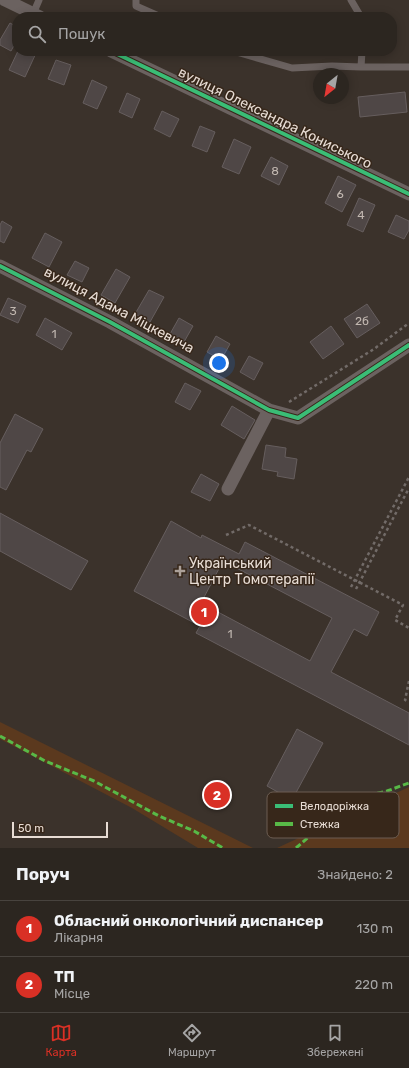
<!DOCTYPE html>
<html lang="uk">
<head>
<meta charset="utf-8">
<style>
	body { margin:0; font-family:Rubik,sans-serif; background:#342e29; color:#f1f3f6 }
	.compass { position:absolute; left:313px; top:68px; width:36px; height:36px; border-radius:50%; background:#2c2620; box-shadow:0 2px 10px #0003; rotate:211deg }
	.scale { position:absolute; left:12px; bottom:10px; width:96px; box-sizing:border-box; padding-left:4px; border:2px solid #e7dcd4; border-top:0; font-size:11px; line-height:14px; white-space:nowrap; color:#e7dcd4; -webkit-text-stroke:3px #37271a; paint-order:stroke }
	.you { position:absolute; left:219px; top:363px; width:14px; height:14px; margin:-10px; border:3px solid #fff; border-radius:50%; background:#1a73e8; box-shadow:0 0 0 6px #1a73e833 }
	.badge { display:grid; place-items:center; width:26px; height:26px; border-radius:50%; background:#d93025; color:#fff; font-size:13px; font-weight:700 }
	.pin { position:absolute; translate:-50% -50%; border:2px solid #fff; box-shadow:0 1px 4px #0006 }
	.list { margin:0; padding:0; list-style:none }
	h2 { display:flex; justify-content:space-between; align-items:center; height:52px; margin:0; padding:0 16px; font-size:17px }
	h2 small { font-size:13px; font-weight:400; color:#a6a5a5 }
	.list li { display:grid; grid-template-columns:26px 1fr auto; gap:12px; align-items:center; box-sizing:border-box; height:56px; padding:0 16px; border-top:1px solid #48433e }
	.list b { display:block; font-size:15px; white-space:nowrap }
	.list p { margin:0; font-size:13px; white-space:nowrap; color:#a6a5a5 }
	.list em { font-size:13px; font-style:normal; color:#a6a5a5 }
	.icon { flex:none; width:22px; height:22px; fill:none; stroke:currentColor; stroke-width:2; stroke-linecap:round; stroke-linejoin:round }
	.map { position:relative; flex:none; width:409px; height:848px; overflow:hidden }
	.search { position:absolute; background:#2c2620; box-shadow:0 2px 10px #0003; left:12px; right:12px; top:12px; height:44px; display:flex; align-items:center; gap:10px; box-sizing:border-box; padding:0 14px; border-radius:16px; color:#a6a5a5; font-size:15px }
	.sheet { height:164px; background:#2c2620 }
	nav { display:flex; justify-content:space-around; align-items:center; box-sizing:border-box; height:56px; border-top:1px solid #48433e; background:#2c2620; font-size:11px; color:#a6a5a5 }
	nav a { display:grid; justify-items:center; gap:2px }
	nav .on { color:#d93025 }
	.map>svg:first-child { display:block }
	.green { fill:#5b391e }
	.building { fill:#4f4746; stroke:#665e5e; fill-rule:evenodd }
	.lines { fill:none; stroke-linecap:round; stroke-linejoin:round }
	.path { stroke:#726b68; stroke-width:2.5; stroke-dasharray:3 3; stroke-linecap:butt }
	.service { stroke:#6b6260; stroke-width:7 }
	.minor { stroke:#6b6260; stroke-width:13 }
	.quiet { stroke:#58b947; stroke-width:3; stroke-dasharray:6 3; stroke-linecap:butt }
	.cycleway-casing { stroke:#37271a; stroke-width:6 }
	.cycleway { stroke:#3abd76; stroke-width:4 }
	.poi-dot { fill:#aba099; stroke:#37271a; stroke-width:1.5 }
	.labels { text-anchor:middle; dominant-baseline:central; stroke-width:3; stroke-linejoin:round; paint-order:stroke }
	.number-label { font-size:12px; fill:#c1b7b0 }
	.street-label { font-size:14px; fill:#e7dcd4; stroke:#37271a }
	.poi-label { font-size:14px; fill:#e7dcd4; stroke:#37271a; text-anchor:start }
	.key { fill:#37271a; stroke:#6c5d52; stroke-width:1 }
	.key-label { font-size:11px; fill:#e7dcd4 }
</style>
</head>
<body>
<div class="map">
<svg width="409" height="848" viewBox="0 0 409 848">
	<rect width="100%" height="100%" fill="#3b322b"/>
	<path class="green" d="M 0,722 L 253,848 L 198,848 L 132,808 L 0,739 Z
		M 409,787 L 409,848 L 277,848 Z"/>
	<path class="building" d="M 10,23 L 17,27 L 17,40 L 11,51 L 0,45 L 0,40 Z
		M 18,51 L 37,51 L 25,77 L 9,70 Z
		M 56,60 L 71,65 L 64,85 L 48,79 Z
		M 92,80 L 107,87 L 97,109 L 83,103 Z
		M 405,92 L 407,112 L 360,117 L 358,97 Z
		M 127,93 L 140,99 L 132,118 L 119,112 Z
		M 162,111 L 179,119 L 170,137 L 154,129 Z
		M 200,126 L 215,132 L 207,152 L 192,146 Z
		M 234,139 L 251,147 L 239,174 L 222,167 Z
		M 271,157 L 288,166 L 279,185 L 261,176 Z
		M 338,176 L 356,185 L 342,212 L 325,203 Z
		M 359,198 L 375,205 L 363,232 L 347,225 Z
		M 396,215 L 409,221 L 409,230 L 404,239 L 388,232 Z
		M 2,221 L 12,227 L 4,243 L 0,241 L 0,225 Z
		M 45,233 L 62,242 L 49,267 L 32,258 Z
		M 75,261 L 89,268 L 82,282 L 67,275 Z
		M 116,269 L 130,277 L 115,303 L 101,295 Z
		M 149,290 L 164,297 L 150,322 L 135,314 Z
		M 8,298 L 26,306 L 18,323 L 0,315 Z
		M 367,304 L 380,323 L 357,338 L 344,319 Z
		M 45,318 L 72,333 L 62,350 L 36,335 Z
		M 179,318 L 193,326 L 184,342 L 170,334 Z
		M 331,326 L 344,344 L 323,359 L 310,342 Z
		M 216,336 L 230,344 L 221,360 L 207,352 Z
		M 249,356 L 263,363 L 254,380 L 240,372 Z
		M 185,383 L 201,391 L 190,410 L 175,402 Z
		M 232,406 L 255,420 L 244,439 L 221,425 Z
		M 15,414 L 43,429 L 31,452 L 27,450 L 6,490 L 0,487 L 0,443 Z
		M 266,445 L 286,448 L 285,457 L 297,459 L 294,479 L 277,476 L 278,472 L 262,469 Z
		M 201,474 L 219,484 L 210,501 L 191,492 Z
		M 0,513 L 88,561 L 71,590 L 0,551 Z
		M 171,521 L 201,538 L 202,535 L 239,554 L 245,542 L 379,612 L 367,636 L 354,629 L 331,672 L 409,713 L 409,745 L 196,633 L 200,626 L 134,591 ZM 223,561 L 332,618 L 310,661 L 201,603 Z
		M 297,729 L 323,743 L 292,800 L 267,786 Z
		M 213,787 L 225,794 L 221,803 L 208,796 Z"/>
	<g class="lines">
		<path class="path" d="M 289,402 L 374,349 L 409,323
			M 226,535 L 249,525 L 403,605 L 395,620 L 409,628
			M 351,587 L 409,477
			M 356,589 L 409,488
			M 409,681 L 405,700 L 409,702"/>
		<path class="service" d="M 136,0 L 136,6 L 161,17
			M 351,0 L 361,17
			M 33,14 L 39,0
			M 233,51 L 292,68 L 332,66 L 361,67 L 362,51
			M 361,67 L 409,67"/>
		<path class="minor" d="M 5,0 L 40,17
			M 111,51 L 409,194
			M 0,266 L 110,322 L 269,410 L 298,418 L 409,345
			M 228,489 L 269,410"/>
		<path class="quiet" d="M 0,736 L 45,761 L 94,781 L 159,816 L 194,831 L 223,848
			M 296,848 L 326,822 L 366,796 L 387,791 L 409,783"/>
		<defs>
			<path id="cycleway" d="M 111,51 L 409,194
				M 0,266 L 110,322 L 269,410 L 298,418 L 409,345"/>
		</defs>
		<use href="#cycleway" class="cycleway-casing"/>
		<use href="#cycleway" class="cycleway"/>
	</g>
	<path class="poi-dot" d="M178 565h4v4h4v4h-4v4h-4v-4h-4v-4h4z"/>
	<g class="labels">
		<g class="number-label">
			<text x="275" y="171">8</text>
			<text x="340" y="194">6</text>
			<text x="361" y="215">4</text>
			<text x="13" y="311">3</text>
			<text x="362" y="321">2б</text>
			<text x="54" y="334">1</text>
			<text x="230" y="634">1</text>
		</g>
		<g class="street-label">
			<text transform="translate(275 118) rotate(26)">вулиця Олександра Кониського</text>
			<text transform="translate(119 310) rotate(28)">вулиця Адама Міцкевича</text>
		</g>
		<g class="poi-label">
			<text x="189" y="563">Український<tspan x="189" dy="16">Центр Томотерапії</tspan></text>
		</g>
	</g>
	<rect x="267" y="792" width="132" height="46" rx="6" class="key"/>
	<rect x="275" y="804" width="18" height="4" fill="#3abd76"/>
	<rect x="275" y="822" width="18" height="4" fill="#58b947"/>
	<g class="key-label">
		<text x="300" y="810">Велодоріжка</text>
		<text x="300" y="828">Стежка</text>
	</g>
</svg>
<svg class="compass" viewBox="-18 -18 36 36"><path d="M0-13l5 13h-10z" fill="#e53935"/><path d="M0 13l5-13h-10z" fill="#a6a5a5"/></svg>
<div class="scale">50 m</div>
<div class="you"></div>
<div class="pin badge" style="left:204px;top:612px">1</div>
<div class="pin badge" style="left:217px;top:795px">2</div>
<div class="search"><svg class="icon" aria-label="search" viewBox="0 0 24 24"><circle cx="10" cy="10" r="6"/><path d="M15 15l6 6"/></svg>Пошук</div>
</div>
<section class="sheet">
<h2>Поруч<small>Знайдено: 2</small></h2>
<ul class="list">
<li><span class="badge">1</span><div><b>Обласний онкологічний диспансер</b><p>Лікарня</p></div><em>130 m</em></li>
<li><span class="badge">2</span><div><b>ТП</b><p>Місце</p></div><em>220 m</em></li>
</ul>
</section>
<nav>
<a class="on"><svg class="icon" aria-label="map" viewBox="0 0 24 24"><path d="M3 6l6-2 6 2 6-2v14l-6 2-6-2-6 2zM9 4v14M15 6v14"/></svg>Карта</a>
<a><svg class="icon" aria-label="directions" viewBox="0 0 24 24"><path d="M12 3l9 9-9 9-9-9zM9 14v-3h6M13 9l2 2-2 2"/></svg>Маршрут</a>
<a><svg class="icon" aria-label="saved" viewBox="0 0 24 24"><path d="M7 4h10v16l-5-4-5 4z"/></svg>Збережені</a>
</nav>
</body>
</html>
